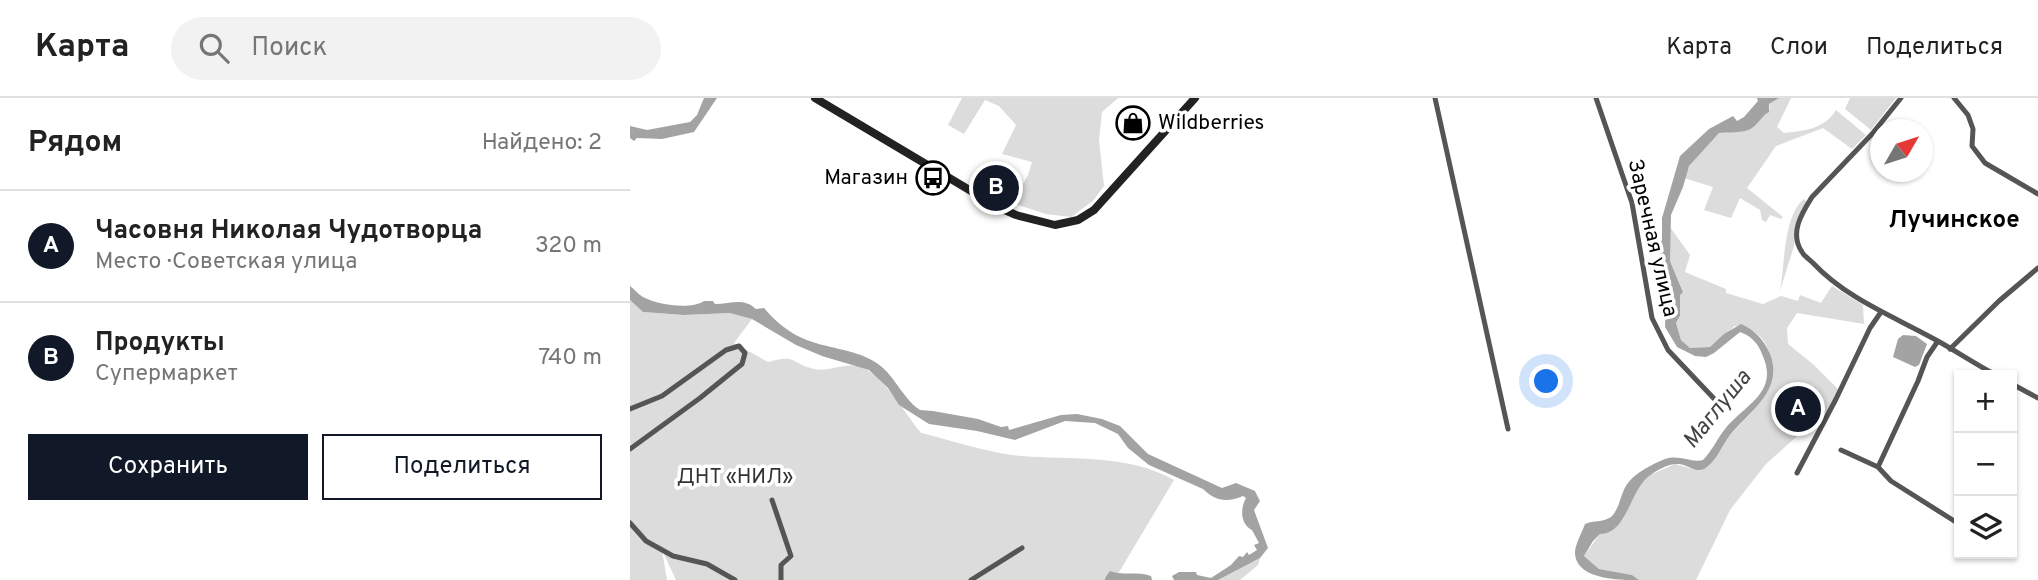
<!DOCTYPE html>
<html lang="ru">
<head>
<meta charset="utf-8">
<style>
	body { margin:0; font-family:Overpass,sans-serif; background:#f2f2f2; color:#222 }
	.controls { position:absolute; right:21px; bottom:21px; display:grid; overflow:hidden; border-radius:0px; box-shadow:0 2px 5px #0004 }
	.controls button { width:63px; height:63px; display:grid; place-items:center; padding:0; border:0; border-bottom:2px solid #e0e0e0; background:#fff; color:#222; font:35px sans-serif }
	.compass { position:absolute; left:1240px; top:21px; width:63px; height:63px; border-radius:50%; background:#fff; box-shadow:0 2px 5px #0004; rotate:51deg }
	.you { position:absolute; left:917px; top:284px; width:24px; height:24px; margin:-18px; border:5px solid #fff; border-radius:50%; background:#1a73e8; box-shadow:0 0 0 10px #1a73e833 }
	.badge { display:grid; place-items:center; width:46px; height:46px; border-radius:50%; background:#111827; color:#fff; font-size:23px; font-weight:700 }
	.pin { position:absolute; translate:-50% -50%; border:4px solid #fff; box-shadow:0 2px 7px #0006 }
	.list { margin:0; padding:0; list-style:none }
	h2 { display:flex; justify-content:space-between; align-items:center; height:91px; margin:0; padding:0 28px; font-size:30px }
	h2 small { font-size:23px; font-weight:400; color:#767676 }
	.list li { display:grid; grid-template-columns:46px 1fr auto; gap:21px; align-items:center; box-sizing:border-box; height:112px; padding:0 28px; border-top:2px solid #e0e0e0 }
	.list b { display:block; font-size:26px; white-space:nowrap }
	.list p { margin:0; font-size:23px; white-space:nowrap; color:#767676 }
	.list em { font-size:23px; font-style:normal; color:#767676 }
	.actions { display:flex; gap:14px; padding:21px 28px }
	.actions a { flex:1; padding:16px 0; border:2px solid #111827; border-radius:0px; text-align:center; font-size:24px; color:#111827 }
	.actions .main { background:#111827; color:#fff }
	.icon { flex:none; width:38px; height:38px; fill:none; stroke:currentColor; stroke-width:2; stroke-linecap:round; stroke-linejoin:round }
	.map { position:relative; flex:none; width:1408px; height:482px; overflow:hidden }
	header { display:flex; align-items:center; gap:42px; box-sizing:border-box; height:98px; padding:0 35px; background:#fff; border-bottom:2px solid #e0e0e0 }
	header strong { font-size:33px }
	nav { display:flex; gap:38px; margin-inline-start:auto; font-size:24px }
	.search { width:490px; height:63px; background:#f2f2f2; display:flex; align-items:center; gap:18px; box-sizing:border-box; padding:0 24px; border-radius:38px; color:#767676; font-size:26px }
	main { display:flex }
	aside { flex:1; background:#fff }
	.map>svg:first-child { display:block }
	.green { fill:#dcdcdc }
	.water { fill:#a3a3a3 }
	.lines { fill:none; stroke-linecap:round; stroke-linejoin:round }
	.street { stroke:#555; stroke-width:5 }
	.secondary { stroke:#222; stroke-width:8 }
	.labels { text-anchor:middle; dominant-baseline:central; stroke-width:7; stroke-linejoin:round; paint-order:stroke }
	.poi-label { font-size:21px; fill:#000; stroke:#fff; text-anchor:start }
	.street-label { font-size:21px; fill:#000; stroke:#fff }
	.park-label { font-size:21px; fill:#333; stroke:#fff }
	.water-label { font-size:23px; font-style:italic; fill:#444; stroke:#fff }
	.quarter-label { font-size:24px; font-weight:bold; fill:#000; stroke:#fff }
</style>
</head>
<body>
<header>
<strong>Карта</strong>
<div class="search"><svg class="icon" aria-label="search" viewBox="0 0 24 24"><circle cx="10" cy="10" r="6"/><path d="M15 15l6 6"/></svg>Поиск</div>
<nav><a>Карта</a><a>Слои</a><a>Поделиться</a></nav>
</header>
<main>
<aside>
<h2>Рядом<small>Найдено: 2</small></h2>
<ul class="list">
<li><span class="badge">A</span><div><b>Часовня Николая Чудотворца</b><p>Место · Советская улица</p></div><em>320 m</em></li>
<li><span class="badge">B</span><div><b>Продукты</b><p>Супермаркет</p></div><em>740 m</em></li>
</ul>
<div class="actions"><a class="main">Сохранить</a><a>Поделиться</a></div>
</aside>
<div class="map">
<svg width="1408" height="482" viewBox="0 0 1408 482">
	<rect width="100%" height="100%" fill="#fff"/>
	<path class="green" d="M 332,0 L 488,0 L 472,14 L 469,42 L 474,88 L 463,103 L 441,119 L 416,116 L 382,105 L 398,77 L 402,64 L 372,56 L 386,27 L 369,8 L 355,2 L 334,36 L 318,27 Z
		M 1149,0 L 1161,0 L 1147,29 L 1154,35 C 1174,33 1195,31 1206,12 L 1236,37 L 1222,51 L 1193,30 L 1146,48 L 1117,90 L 1153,119 L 1151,121 L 1140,117 L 1136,124 L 1132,122 L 1130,112 L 1110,100 L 1101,120 L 1074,112 L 1083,89 L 1054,80 L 1059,68 L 1066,58 L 1089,35 C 1111,32 1119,36 1132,17 L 1136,16 L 1140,10 L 1139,6 Z
		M 1220,0 L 1266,0 L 1241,32 L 1215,11 Z
		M 1174,101 L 1177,104 L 1167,121 L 1164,148 L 1150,193 C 1155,167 1153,118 1174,101 Z
		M 1040,129 L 1060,157 L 1055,174 L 1096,191 L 1096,195 L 1133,206 L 1151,198 L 1168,203 L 1170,197 L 1191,205 L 1202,188 L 1233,207 L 1234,226 L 1167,215 L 1157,230 L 1158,246 L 1184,267 L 1210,293 L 1199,314 L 1183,324 L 1136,366 L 1100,412 L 1066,482 L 1009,482 L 1002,477 L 969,471 L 954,458 L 970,436 L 983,432 L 994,419 L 1009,386 L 1020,377 L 1045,366 L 1070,373 C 1087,360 1089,349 1102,335 C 1114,322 1128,310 1137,294 C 1139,289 1139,283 1140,278 C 1143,251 1134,231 1105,228 L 1080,249 L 1060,250 L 1051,242 L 1046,225 L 1050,218 L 1049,196 L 1053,193 L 1040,163 Z
		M 0,202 L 13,214 L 54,217 L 101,215 L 122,221 L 104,245 L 138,264 C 168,256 159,265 184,271 C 198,274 214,265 228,268 C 251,273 276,317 291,335 C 320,342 363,356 391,358 C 442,362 499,356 544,382 L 488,476 L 475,479 L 475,482 L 46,482 L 32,452 L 37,482 L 0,482 Z
		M 630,460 L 628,467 L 610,482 L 588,482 Z"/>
	<path class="water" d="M 74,0 L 87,0 L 64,34 L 32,41 L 7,40 L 4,43 L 0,40 L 0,28 L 17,32 L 60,24 L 67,17 Z
		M 1127,0 L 1149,0 L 1139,6 L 1139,14 C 1131,18 1127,29 1118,32 C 1110,35 1098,34 1089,35 L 1059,68 L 1053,89 L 1041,117 L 1040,163 L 1053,194 L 1050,197 L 1050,218 L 1046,225 L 1051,242 L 1060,250 L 1080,249 L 1094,236 L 1111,226 C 1125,232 1134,242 1140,256 C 1154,292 1120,313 1100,337 C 1092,347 1088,360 1078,368 C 1067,378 1060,367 1049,366 C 1039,365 1027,372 1019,378 C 1000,392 997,436 970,436 L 963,443 L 954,458 L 969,471 L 1002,477 L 1009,482 C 990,482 944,482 945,453 C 946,445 952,434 955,426 C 964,422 972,425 981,419 C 991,409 990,395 998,385 C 1006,374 1023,366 1035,361 C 1049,356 1061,365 1073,362 C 1082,353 1087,341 1095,331 C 1115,306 1150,295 1132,256 C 1128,245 1121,238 1110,234 L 1084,255 L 1076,259 L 1065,258 L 1047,249 L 1035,229 L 1036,203 L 1030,177 L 1034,175 L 1028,148 L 1032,142 L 1032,120 L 1050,58 L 1079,31 L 1103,18 L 1107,23 L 1114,19 L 1128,3 Z
		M 0,188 C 4,191 8,196 13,199 C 28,207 60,212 74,203 L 83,203 L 85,206 C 101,206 113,199 126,211 L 134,210 C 144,222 158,234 172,240 C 196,251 223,250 245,264 C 264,275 271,299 290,312 L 303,313 L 348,321 L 371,329 L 378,328 L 379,332 L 431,317 L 447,316 L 472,321 L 490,328 L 518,356 L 592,390 L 606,385 L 625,393 L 630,403 L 624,412 L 638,450 L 630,460 L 588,482 L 544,482 L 542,478 L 549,474 L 566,474 L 567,477 L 581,480 L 601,467 L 609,458 L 613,459 L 617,454 L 619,457 L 627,452 L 624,447 L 629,445 L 622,432 C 609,426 611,408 616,400 L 613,398 C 597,405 585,403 573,391 L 519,367 L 498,350 L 488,336 L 465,325 L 435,323 L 385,342 L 347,333 L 299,326 L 269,307 L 258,290 L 239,272 L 192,258 L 166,247 L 122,221 L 100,215 L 54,217 L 13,214 L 0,202 Z
		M 1273,237 L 1286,238 L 1297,246 L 1289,267 L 1285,269 L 1263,259 L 1268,241 Z
		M 480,473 C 494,478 507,473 521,478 L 522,482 L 475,482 L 475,480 Z"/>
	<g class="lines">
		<path class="street" d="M 805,0 L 878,331
			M 966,0 L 1002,105 L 1022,220 L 1038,252 L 1091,308
			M 1271,0 L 1242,36 L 1182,99 C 1172,115 1159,135 1172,154 C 1174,158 1180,162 1183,165 C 1217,201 1263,218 1306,242 C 1326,253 1345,266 1366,277
			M 1324,0 L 1338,17 L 1343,31 L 1342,48 L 1355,65 L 1408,96
			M 1320,251 L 1369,203 L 1408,170
			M 1382,286 L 1408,300
			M 0,311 L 32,298 L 96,252 L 109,248 L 115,255 L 112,266 L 70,300 L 0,351
			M 1211,352 L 1248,369 L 1261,383 L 1329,426
			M 1248,369 L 1288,283 L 1297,259 L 1308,243
			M 1167,375 L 1206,301 L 1240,230 L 1251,214
			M 142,402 L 161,458 L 151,467 L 151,482
			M 0,425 L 16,443 L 43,458 L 77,466 L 105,482
			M 341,482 L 392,450"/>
		<path class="secondary" d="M 185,0 L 368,109 L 386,117 L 425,127 L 448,122 L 464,112 L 565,0"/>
	</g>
	<defs>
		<symbol id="shop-ring" viewBox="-11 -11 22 22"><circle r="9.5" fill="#fff" stroke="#000" stroke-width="1.5"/><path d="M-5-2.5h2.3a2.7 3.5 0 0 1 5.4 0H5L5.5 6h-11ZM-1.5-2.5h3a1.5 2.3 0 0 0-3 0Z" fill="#000"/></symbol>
		<symbol id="bus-ring" viewBox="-11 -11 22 22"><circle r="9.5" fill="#fff" stroke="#000" stroke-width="1.5"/><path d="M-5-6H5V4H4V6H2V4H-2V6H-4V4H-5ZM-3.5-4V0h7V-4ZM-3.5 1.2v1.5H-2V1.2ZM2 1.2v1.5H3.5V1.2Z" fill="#000"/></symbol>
	</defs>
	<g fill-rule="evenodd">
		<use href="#shop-ring" x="484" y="6" width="38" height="38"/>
		<use href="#bus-ring" x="284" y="61" width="38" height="38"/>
	</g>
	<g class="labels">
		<g class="poi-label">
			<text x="528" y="25">Wildberries</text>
			<text x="278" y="80" text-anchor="end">Магазин</text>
		</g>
		<g class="street-label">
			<text transform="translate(1022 140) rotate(77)">Заречная улица</text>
		</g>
		<g class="park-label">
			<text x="105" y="379">ДНТ «НИЛ»</text>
		</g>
		<g class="water-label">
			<text transform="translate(1088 312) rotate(-51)">Маглуша</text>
		</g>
		<g class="quarter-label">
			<text x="1324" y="123">Лучинское</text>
		</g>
	</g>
</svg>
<div class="controls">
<button>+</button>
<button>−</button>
<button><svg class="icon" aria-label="layers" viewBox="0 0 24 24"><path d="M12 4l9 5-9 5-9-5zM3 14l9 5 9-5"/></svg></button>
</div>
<svg class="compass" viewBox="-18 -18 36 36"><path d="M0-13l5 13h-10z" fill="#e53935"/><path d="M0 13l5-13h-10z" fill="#767676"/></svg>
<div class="you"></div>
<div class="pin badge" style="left:1168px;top:311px">A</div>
<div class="pin badge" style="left:366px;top:90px">B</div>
</div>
</main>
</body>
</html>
